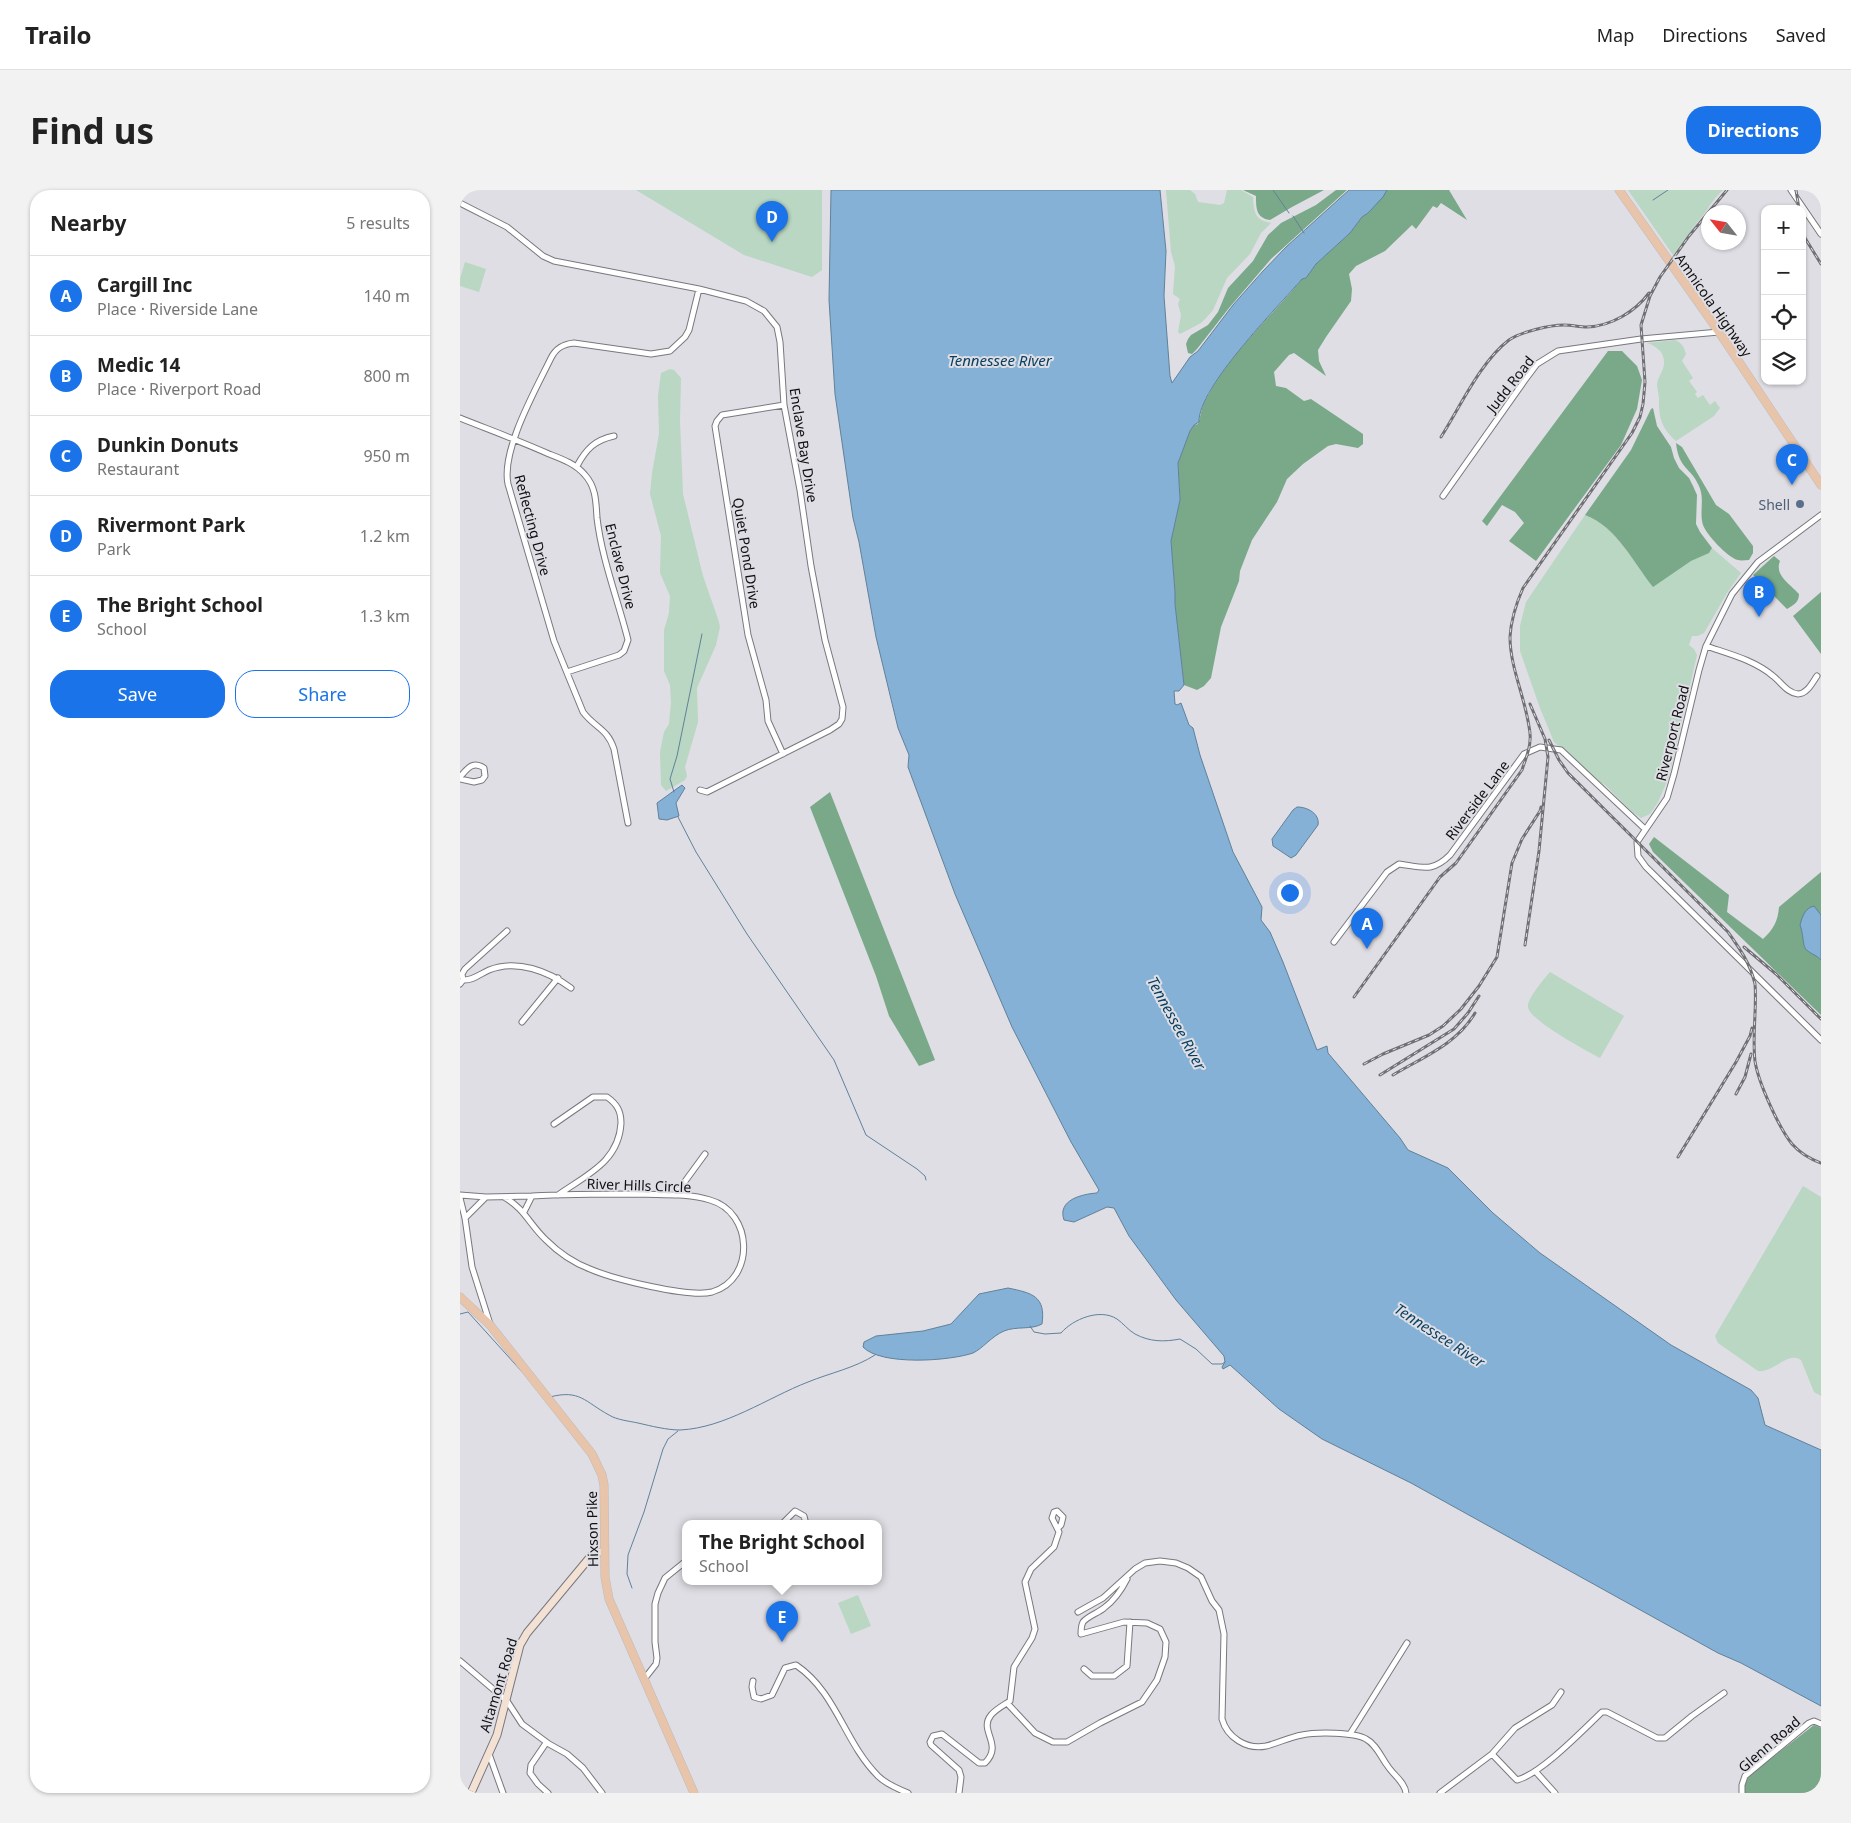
<!DOCTYPE html>
<html lang="en">
<head>
<meta charset="utf-8">
<style>
	body { margin:0; font-family:"Noto Sans",sans-serif; background:#f2f2f2; color:#222 }
	.controls { position:absolute; right:15px; top:15px; display:grid; overflow:hidden; border-radius:10px; box-shadow:0 1px 4px #0004 }
	.controls button { width:45px; height:45px; display:grid; place-items:center; padding:0; border:0; border-bottom:1px solid #e0e0e0; background:#fff; color:#222; font:25px sans-serif }
	.compass { position:absolute; left:1241px; top:15px; width:45px; height:45px; border-radius:50%; background:#fff; box-shadow:0 1px 4px #0004; rotate:301deg }
	.you { position:absolute; left:829px; top:702px; width:18px; height:18px; margin:-12px; border:4px solid #fff; border-radius:50%; background:#1a73e8; box-shadow:0 0 0 8px #1a73e833 }
	.badge { display:grid; place-items:center; width:32px; height:32px; border-radius:50%; background:#1a73e8; color:#fff; font-size:16px; font-weight:700 }
	.pin { position:absolute; translate:-50% -41px; filter:drop-shadow(0 1px 2px #0008) }
	.pin::after { content:''; position:absolute; top:26px; width:18px; height:15px; background:inherit; clip-path:polygon(0 0,100% 0,50% 100%) }
	.popup { position:absolute; left:222px; top:1330px; width:200px; height:65px; box-sizing:border-box; display:grid; place-content:center; border-radius:10px; background:#fff; filter:drop-shadow(0 1px 4px #0005); font-size:16px; white-space:nowrap; color:#767676 }
	.popup b { font-size:19px; color:#222 }
	.popup::after { content:''; position:absolute; left:50%; top:100%; margin-left:-10px; border:10px solid transparent; border-top-color:#fff }
	.list { margin:0; padding:0; list-style:none }
	h2 { display:flex; justify-content:space-between; align-items:center; height:65px; margin:0; padding:0 20px; font-size:21px }
	h2 small { font-size:16px; font-weight:400; color:#767676 }
	.list li { display:grid; grid-template-columns:32px 1fr auto; gap:15px; align-items:center; box-sizing:border-box; height:80px; padding:0 20px; border-top:1px solid #e0e0e0 }
	.list b { display:block; font-size:19px; white-space:nowrap }
	.list p { margin:0; font-size:16px; white-space:nowrap; color:#767676 }
	.list em { font-size:16px; font-style:normal; color:#767676 }
	.actions { display:flex; gap:10px; padding:15px 20px }
	.actions a { flex:1; padding:11px 0; border:1px solid #1a73e8; border-radius:20px; text-align:center; font-size:18px; color:#1a73e8 }
	.actions .main { background:#1a73e8; color:#fff }
	.icon { flex:none; width:28px; height:28px; fill:none; stroke:currentColor; stroke-width:2; stroke-linecap:round; stroke-linejoin:round }
	.map { position:relative; flex:none; width:1361px; height:1603px; overflow:hidden; border-radius:20px }
	header { display:flex; align-items:center; gap:30px; box-sizing:border-box; height:70px; padding:0 25px; background:#fff; border-bottom:1px solid #e0e0e0 }
	header strong { font-size:24px }
	nav { display:flex; gap:28px; margin-inline-start:auto; font-size:18px }
	.intro { display:flex; align-items:center; justify-content:space-between; box-sizing:border-box; height:120px; padding:0 30px }
	h1 { margin:0; font-size:35px }
	.button { padding:12px 22px; border-radius:20px; background:#1a73e8; color:#fff; font-size:18px; font-weight:700 }
	main { display:flex; gap:30px; padding:0 30px }
	aside { flex:1; background:#fff; border-radius:20px; box-shadow:0 1px 4px #0004 }
	.map>svg:first-child { display:block }
	.green { fill:#b9d7c2 }
	.forest { fill:#79a988 }
	.water { fill:#84b1d5; stroke:#61819a }
	.lines { fill:none; stroke-linecap:round; stroke-linejoin:round }
	.stream { stroke:#61819a; stroke-width:1 }
	.street-casing { stroke:#78787e; stroke-width:7 }
	.secondary-casing { stroke:#78787e; stroke-width:9 }
	.primary-casing { stroke:#bcbcbd; stroke-width:9 }
	.street { stroke:#fff; stroke-width:5 }
	.secondary { stroke:#f3e1d4; stroke-width:7 }
	.primary { stroke:#e8c4aa; stroke-width:8 }
	.rail-casing { stroke:#707074; stroke-width:3 }
	.rail { stroke:#dedee4; stroke-width:1; stroke-dasharray:4; stroke-linecap:butt }
	.service-dot { fill:#5c6f8a; stroke:#dedee4; stroke-width:2 }
	.labels { text-anchor:middle; dominant-baseline:central; stroke-width:4; stroke-linejoin:round; paint-order:stroke }
	.street-label { font-size:14px; fill:#101012; stroke:#dedee4 }
	.service-label { font-size:14px; fill:#4e5e75; stroke:#dedee4; text-anchor:end }
	.water-label { font-size:15px; font-style:italic; fill:#094062; stroke:#dedee4 }
</style>
</head>
<body>
<header>
<strong>Trailo</strong>
<nav><a>Map</a><a>Directions</a><a>Saved</a></nav>
</header>
<div class="intro"><h1>Find us</h1><a class="button">Directions</a></div>
<main>
<aside>
<h2>Nearby<small>5 results</small></h2>
<ul class="list">
<li><span class="badge">A</span><div><b>Cargill Inc</b><p>Place · Riverside Lane</p></div><em>140 m</em></li>
<li><span class="badge">B</span><div><b>Medic 14</b><p>Place · Riverport Road</p></div><em>800 m</em></li>
<li><span class="badge">C</span><div><b>Dunkin Donuts</b><p>Restaurant</p></div><em>950 m</em></li>
<li><span class="badge">D</span><div><b>Rivermont Park</b><p>Park</p></div><em>1.2 km</em></li>
<li><span class="badge">E</span><div><b>The Bright School</b><p>School</p></div><em>1.3 km</em></li>
</ul>
<div class="actions"><a class="main">Save</a><a>Share</a></div>
</aside>
<div class="map">
<svg width="1361" height="1603" viewBox="0 0 1361 1603">
	<rect width="100%" height="100%" fill="#dedee4"/>
	<path class="green" d="M 176,0 L 362,0 L 362,80 L 352,87 L 284,65 Z
		M 706,0 L 730,0 L 735,4 L 738,12 L 760,15 L 764,13 L 767,0 L 781,0 L 793,7 C 794,21 794,30 811,33 L 801,43 L 790,64 L 767,88 L 753,120 L 747,127 L 741,133 L 720,144 L 718,142 L 721,125 L 718,114 L 720,109 L 713,104 L 715,76 L 711,62 Z
		M 1168,0 L 1263,0 L 1256,7 L 1213,65 Z
		M 5,72 L 26,79 L 19,102 L 0,96 L 0,89 Z
		M 1215,150 C 1222,153 1224,157 1226,164 L 1222,171 L 1233,188 L 1229,191 L 1237,202 L 1235,204 L 1238,208 L 1243,205 L 1250,215 L 1255,211 L 1260,218 L 1254,226 L 1216,251 C 1201,237 1199,229 1199,209 C 1199,204 1197,199 1197,194 C 1198,188 1201,184 1203,179 C 1207,165 1199,157 1187,153 Z
		M 210,179 L 214,180 L 221,188 L 220,231 L 223,304 L 243,386 L 258,429 L 260,437 L 256,455 L 237,498 L 238,532 L 225,577 L 227,586 L 225,590 L 206,601 L 201,595 L 200,562 L 204,542 L 209,534 L 211,512 L 210,495 L 204,481 L 204,440 L 209,423 L 210,406 L 200,383 L 201,346 L 190,304 L 192,283 L 199,244 L 198,206 L 201,183 Z
		M 1125,325 C 1157,337 1173,372 1193,396 L 1231,371 L 1248,363 L 1252,358 L 1281,383 L 1267,403 L 1244,443 L 1238,446 L 1232,446 L 1229,455 L 1234,459 L 1237,465 L 1209,587 L 1198,612 L 1190,624 L 1181,628 L 1171,621 L 1145,595 L 1134,588 L 1094,552 L 1080,518 L 1060,461 L 1060,436 L 1066,412 Z
		M 1090,782 L 1164,826 L 1140,868 C 1127,861 1069,830 1068,817 C 1067,809 1084,789 1090,782 Z
		M 1343,996 L 1361,1007 L 1361,1206 L 1354,1202 L 1341,1170 C 1327,1161 1314,1183 1298,1181 L 1258,1153 L 1255,1146 Z
		M 398,1405 L 411,1436 L 391,1444 L 378,1413 Z"/>
	<path class="forest" d="M 783,0 L 864,0 L 832,17 L 810,30 C 796,28 796,18 796,6 Z
		M 876,0 L 887,0 L 811,69 L 769,118 L 737,159 L 732,164 L 728,163 L 726,154 L 728,149 L 731,145 L 748,135 L 758,122 L 768,98 L 793,71 L 808,45 L 821,33 L 856,15 Z
		M 926,0 L 989,0 L 1007,30 L 981,13 L 977,18 L 973,16 L 956,39 L 952,35 L 925,61 L 896,76 L 889,84 L 892,99 L 891,111 L 866,147 L 858,160 L 859,171 L 866,186 L 834,163 L 829,165 L 814,182 L 816,196 L 826,198 L 844,211 L 851,209 L 903,244 L 903,254 L 898,258 L 876,254 L 868,256 L 843,274 L 827,289 L 817,312 L 792,350 L 780,381 L 779,391 L 761,437 L 751,488 L 744,496 L 737,500 L 724,495 L 715,414 L 715,402 L 711,351 L 720,310 L 718,273 L 730,241 L 734,235 L 738,234 C 741,226 741,217 746,209 C 770,163 810,128 842,89 L 846,88 L 856,74 L 890,43 L 902,27 L 908,23 Z
		M 1148,161 L 1162,161 L 1177,176 L 1182,190 L 1177,219 L 1161,255 L 1076,371 L 1049,351 L 1064,333 L 1055,322 L 1042,315 L 1027,336 L 1022,331 Z
		M 1193,218 L 1197,236 L 1211,257 L 1214,268 L 1219,278 L 1229,288 L 1233,296 L 1237,305 L 1236,334 L 1240,342 L 1252,358 L 1249,363 L 1231,371 L 1193,397 C 1173,372 1157,337 1125,325 L 1171,260 L 1191,219 Z
		M 1216,253 L 1222,257 L 1256,315 L 1269,324 L 1293,356 L 1293,363 L 1289,370 C 1285,370 1281,371 1278,370 C 1268,368 1246,344 1243,335 C 1239,322 1245,309 1239,296 C 1231,277 1219,280 1216,253 Z
		M 1314,366 L 1320,371 C 1314,385 1330,394 1339,404 C 1339,412 1334,415 1327,419 L 1293,385 Z
		M 1361,402 L 1361,464 L 1333,426 Z
		M 370,602 L 475,870 L 459,876 L 429,826 L 416,786 L 350,617 Z
		M 1194,647 L 1269,705 L 1267,722 L 1303,749 C 1313,740 1318,731 1319,717 L 1361,682 L 1361,825 L 1193,662 L 1189,654 Z
		M 1354,1535 L 1361,1538 L 1361,1603 L 1284,1603 L 1285,1592 L 1291,1584 Z"/>
	<path class="water" d="M 371,0 L 700,0 L 706,61 L 704,106 L 710,186 L 712,193 L 730,167 L 738,161 L 773,115 L 803,81 L 826,57 L 889,0 L 927,0 L 923,7 L 908,23 L 902,27 L 890,43 L 856,74 L 846,88 L 842,89 C 818,117 738,197 739,232 L 734,235 L 730,241 L 718,273 L 720,310 L 711,351 L 715,402 L 715,414 L 724,495 L 719,501 L 714,501 L 715,514 L 717,515 L 721,513 L 729,535 L 733,538 L 740,565 L 773,662 L 802,717 L 801,730 L 810,742 L 823,772 L 857,860 L 867,856 L 868,863 L 940,948 L 948,960 L 988,978 L 1033,1023 L 1080,1063 L 1211,1155 L 1291,1200 L 1298,1208 L 1305,1235 L 1361,1260 L 1361,1516 L 1281,1473 L 1258,1463 L 951,1293 L 862,1249 L 819,1219 L 770,1175 L 763,1179 L 762,1177 L 765,1172 L 764,1166 L 716,1110 L 669,1046 L 654,1018 L 647,1017 L 614,1032 L 604,1030 C 597,1010 622,1004 637,1003 L 639,1000 L 611,952 L 552,837 L 495,704 L 448,577 L 449,565 L 438,538 L 416,447 L 399,352 L 393,328 L 375,204 L 369,110 Z
		M 222,595 L 225,598 L 216,613 L 219,626 L 207,630 L 199,629 L 197,613 Z
		M 837,617 C 848,617 860,624 858,635 L 836,665 L 831,668 L 813,656 L 812,649 L 833,620 Z
		M 1354,716 L 1361,725 L 1361,770 C 1357,765 1348,763 1345,758 C 1343,755 1343,742 1340,735 C 1342,727 1345,718 1354,716 Z
		M 548,1098 C 572,1103 586,1106 582,1134 C 571,1140 556,1136 544,1141 C 532,1146 522,1159 513,1163 C 490,1171 421,1176 403,1157 L 404,1152 L 416,1146 L 463,1141 L 491,1134 L 519,1104 Z"/>
	<g class="lines">
		<path class="stream" d="M 813,0 L 829,23
			M 1193,10 L 1208,0
			M 833,26 L 844,43
			M 214,602 L 210,589 L 217,566 L 242,444
			M 218,627 L 236,662 L 287,744 L 374,870 L 406,945 L 457,979 L 465,986 L 466,990
			M 0,1124 L 8,1122 L 64,1184
			M 570,1136 L 574,1142 L 585,1144 L 601,1143 C 613,1129 640,1118 657,1129 C 663,1133 668,1140 675,1144 C 690,1152 704,1152 720,1149 L 736,1159 L 752,1174 L 762,1174 L 765,1172
			M 90,1207 C 120,1199 125,1212 149,1225 C 157,1230 169,1231 178,1233 C 191,1236 207,1240 220,1240 C 265,1238 307,1208 348,1192 C 370,1183 395,1178 415,1165
			M 172,1398 L 167,1384 L 168,1365 L 184,1322 L 203,1259 L 208,1249 L 218,1241"/>
		<defs>
			<path id="street" d="M 1331,0 L 1361,44
				M 0,13 L 47,37 L 83,66 L 94,71 L 239,99 L 286,111 L 304,121 L 317,137 L 320,152 L 324,215 L 340,300 L 351,376 L 365,450 L 383,517 L 382,529 L 379,534 L 370,540 L 247,602 L 240,600
				M 0,228 C 30,240 60,251 89,264 C 102,269 116,274 125,285 C 136,297 136,312 137,328 C 142,370 158,410 168,450 L 164,461 L 159,465 L 107,482
				M 117,276 C 126,259 135,250 154,246
				M 983,306 L 1065,190 L 1077,174 L 1098,161 L 1181,149 L 1259,142
				M 1361,325 L 1298,372 L 1272,404 L 1246,456 L 1239,480 L 1214,584 L 1207,608 L 1177,652 L 1178,666 L 1186,677 L 1361,850
				M 1246,456 C 1269,464 1294,470 1313,486 C 1321,492 1327,503 1338,504 C 1347,504 1352,493 1357,486
				M 323,564 L 308,531 L 306,510 L 288,445 L 255,236 L 257,231 L 262,225 L 324,215
				M 0,587 C 7,579 13,570 24,578 L 25,586 L 22,590 L 14,592 L 0,589
				M 168,633 L 154,559 C 147,538 135,538 123,522 L 94,451 L 48,294 C 41,260 76,199 91,168 C 96,158 103,154 114,153 L 191,164 L 210,161 L 225,147 L 229,140 L 239,99
				M 874,752 L 927,682 L 939,674 C 962,677 972,683 990,665 L 1064,564 L 1080,557 L 1101,560 L 1185,639
				M 3,790 L 2,784 L 5,779 L 47,741
				M 0,794 L 3,790 C 12,791 20,784 29,780 C 57,769 88,781 111,798
				M 62,832 L 98,788
				M 94,934 L 133,907 L 147,907 C 157,914 161,921 161,933 C 159,972 126,985 98,1005
				M 0,1005 L 26,1007
				M 215,1005 L 245,964
				M 44,1007 C 65,1019 69,1034 86,1050 C 98,1062 114,1073 130,1079 C 153,1089 229,1108 252,1102 C 296,1089 293,1022 250,1010 C 227,1003 202,1005 178,1004 C 143,1004 108,1004 72,1006 L 64,1022
				M 0,1008 L 5,1028 L 12,1077 L 30,1134
				M 5,1028 L 26,1007 L 72,1006
				M 323,1333 L 335,1321 L 344,1326 L 345,1330 L 344,1333
				M 618,1422 L 643,1408 L 675,1379 L 685,1373 L 700,1371 L 716,1373 L 728,1378 L 741,1387 L 752,1411 L 759,1420 L 764,1444 L 762,1529 C 767,1547 786,1560 806,1556 C 818,1553 830,1547 842,1545 C 856,1542 894,1542 906,1549 C 916,1554 921,1567 927,1575 C 933,1585 945,1592 946,1603
				M 0,1471 L 47,1511 L 62,1534 L 89,1554 L 107,1564 L 123,1578 L 142,1603
				M 624,1479 L 632,1486 L 654,1486 L 667,1476 L 670,1432
				M 185,1488 L 196,1474 L 197,1468 L 195,1452 L 195,1414 L 198,1403 L 205,1388 L 226,1371
				M 293,1491 L 292,1497 L 294,1507 L 301,1509 L 312,1505 L 325,1478 L 336,1475 C 377,1503 384,1552 418,1586 C 426,1594 438,1599 448,1603
				M 547,1513 L 575,1543 L 593,1552 L 607,1552 L 640,1533 L 682,1512 L 697,1490 L 705,1467 L 706,1452 L 700,1439 L 687,1433 L 664,1432 L 621,1444 C 621,1439 621,1436 623,1432 C 628,1426 638,1423 644,1418 C 655,1410 661,1401 667,1389
				M 890,1544 L 947,1453
				M 86,1553 L 71,1575 L 70,1583 L 78,1594 L 88,1603
				M 29,1564 L 43,1603
				M 1032,1564 L 1054,1587 L 1057,1590 C 1081,1584 1123,1540 1142,1522 L 1147,1522 L 1197,1548 L 1205,1548 L 1232,1526 L 1264,1503
				M 1076,1582 L 1095,1603
				M 499,1603 L 501,1587 L 499,1580 L 471,1555 L 470,1552 L 473,1546 L 482,1544 L 519,1573 L 525,1573 C 544,1554 518,1541 531,1525 C 536,1519 544,1515 550,1511 L 554,1477 L 572,1448 L 575,1439 L 565,1392 L 571,1379 L 594,1357 L 599,1342 L 592,1328 L 594,1322 L 597,1321 L 603,1327 L 601,1335 L 598,1338
				M 980,1603 L 1032,1564 L 1055,1538 L 1092,1515 L 1101,1502
				M 1282,1603 L 1282,1595 L 1285,1586 L 1349,1533 L 1354,1531 L 1361,1534"/>
			<path id="secondary" d="M 11,1603 L 37,1545 L 60,1455 L 67,1443 L 131,1366 L 138,1362 L 144,1362"/>
			<path id="primary" d="M 1159,0 L 1259,142 L 1361,295
				M 0,1107 L 30,1135 L 132,1264 L 142,1285 L 144,1295 L 145,1387 L 149,1409 L 234,1603"/>
		</defs>
		<use href="#street" class="street-casing"/>
		<use href="#secondary" class="secondary-casing"/>
		<use href="#primary" class="primary-casing"/>
		<use href="#street" class="street"/>
		<use href="#secondary" class="secondary"/>
		<use href="#primary" class="primary"/>
		<defs>
			<path id="rail" d="M 1336,0 L 1339,19
				M 1342,36 L 1345,48 L 1361,74
				M 981,247 C 1000,217 1021,171 1049,150 C 1061,142 1089,135 1104,135 C 1112,135 1119,137 1127,137 C 1151,136 1175,122 1189,103
				M 1089,550 L 1099,570 L 1108,583 L 1268,742 C 1280,759 1290,773 1295,794 C 1297,819 1292,845 1295,871 C 1298,892 1319,938 1332,954 C 1340,963 1350,969 1361,973
				M 1065,755 L 1079,661 L 1088,567 L 1085,549 L 1070,514
				M 1284,757 L 1316,784 L 1361,829
				M 894,807 L 980,687 L 996,673 L 1062,580 C 1065,570 1070,560 1070,550 C 1071,544 1069,537 1068,531 C 1063,503 1050,475 1050,447 C 1051,429 1056,414 1063,398 L 1172,243 L 1180,227 L 1183,214 L 1185,192 L 1181,135 L 1190,106 L 1200,87 L 1229,46 L 1267,0
				M 904,874 L 923,864 L 969,845 L 983,836 L 1001,819 L 1019,796 L 1037,767 L 1052,673 L 1062,649 L 1080,621 L 1081,617
				M 920,885 L 994,839 L 1008,823 L 1019,806
				M 933,885 C 963,867 997,854 1015,823
				M 1276,904 L 1285,887 L 1291,864
				M 1218,967 L 1276,872 L 1290,846 L 1292,838"/>
		</defs>
		<use href="#rail" class="rail-casing"/>
		<use href="#rail" class="rail"/>
	</g>
	<circle class="service-dot" cx="1340" cy="314" r="5"/>
	<g class="labels">
		<g class="street-label">
			<text transform="translate(1254 115) rotate(55)">Amnicola Highway</text>
			<text transform="translate(1050 194) rotate(-52)">Judd Road</text>
			<text transform="translate(344 255) rotate(81)">Enclave Bay Drive</text>
			<text transform="translate(73 335) rotate(75)">Reflecting Drive</text>
			<text transform="translate(287 363) rotate(81)">Quiet Pond Drive</text>
			<text transform="translate(161 376) rotate(76)">Enclave Drive</text>
			<text transform="translate(1212 543) rotate(-76)">Riverport Road</text>
			<text transform="translate(1017 610) rotate(-53)">Riverside Lane</text>
			<text transform="translate(179 995) rotate(2)">River Hills Circle</text>
			<text transform="translate(132 1339) rotate(-91)">Hixson Pike</text>
			<text transform="translate(38 1495) rotate(-73)">Altamont Road</text>
			<text transform="translate(1309 1554) rotate(-41)">Glenn Road</text>
		</g>
		<g class="service-label">
			<text x="1330" y="314">Shell</text>
		</g>
		<g class="water-label">
			<text x="540" y="170">Tennessee River</text>
			<text transform="translate(717 833) rotate(61)">Tennessee River</text>
			<text transform="translate(980 1145) rotate(33)">Tennessee River</text>
		</g>
	</g>
</svg>
<div class="controls">
<button>+</button>
<button>−</button>
<button><svg class="icon" aria-label="locate" viewBox="0 0 24 24"><circle cx="12" cy="12" r="6"/><path d="M12 2v4M12 18v4M2 12h4M18 12h4"/></svg></button>
<button><svg class="icon" aria-label="layers" viewBox="0 0 24 24"><path d="M12 4l9 5-9 5-9-5zM3 14l9 5 9-5"/></svg></button>
</div>
<svg class="compass" viewBox="-18 -18 36 36"><path d="M0-13l5 13h-10z" fill="#e53935"/><path d="M0 13l5-13h-10z" fill="#767676"/></svg>
<div class="you"></div>
<div class="pin badge" style="left:907px;top:759px">A</div>
<div class="pin badge" style="left:1299px;top:427px">B</div>
<div class="pin badge" style="left:1332px;top:295px">C</div>
<div class="pin badge" style="left:312px;top:52px">D</div>
<div class="pin badge" style="left:322px;top:1452px">E</div>
<div class="popup"><b>The Bright School</b>School</div>
</div>
</main>
</body>
</html>
